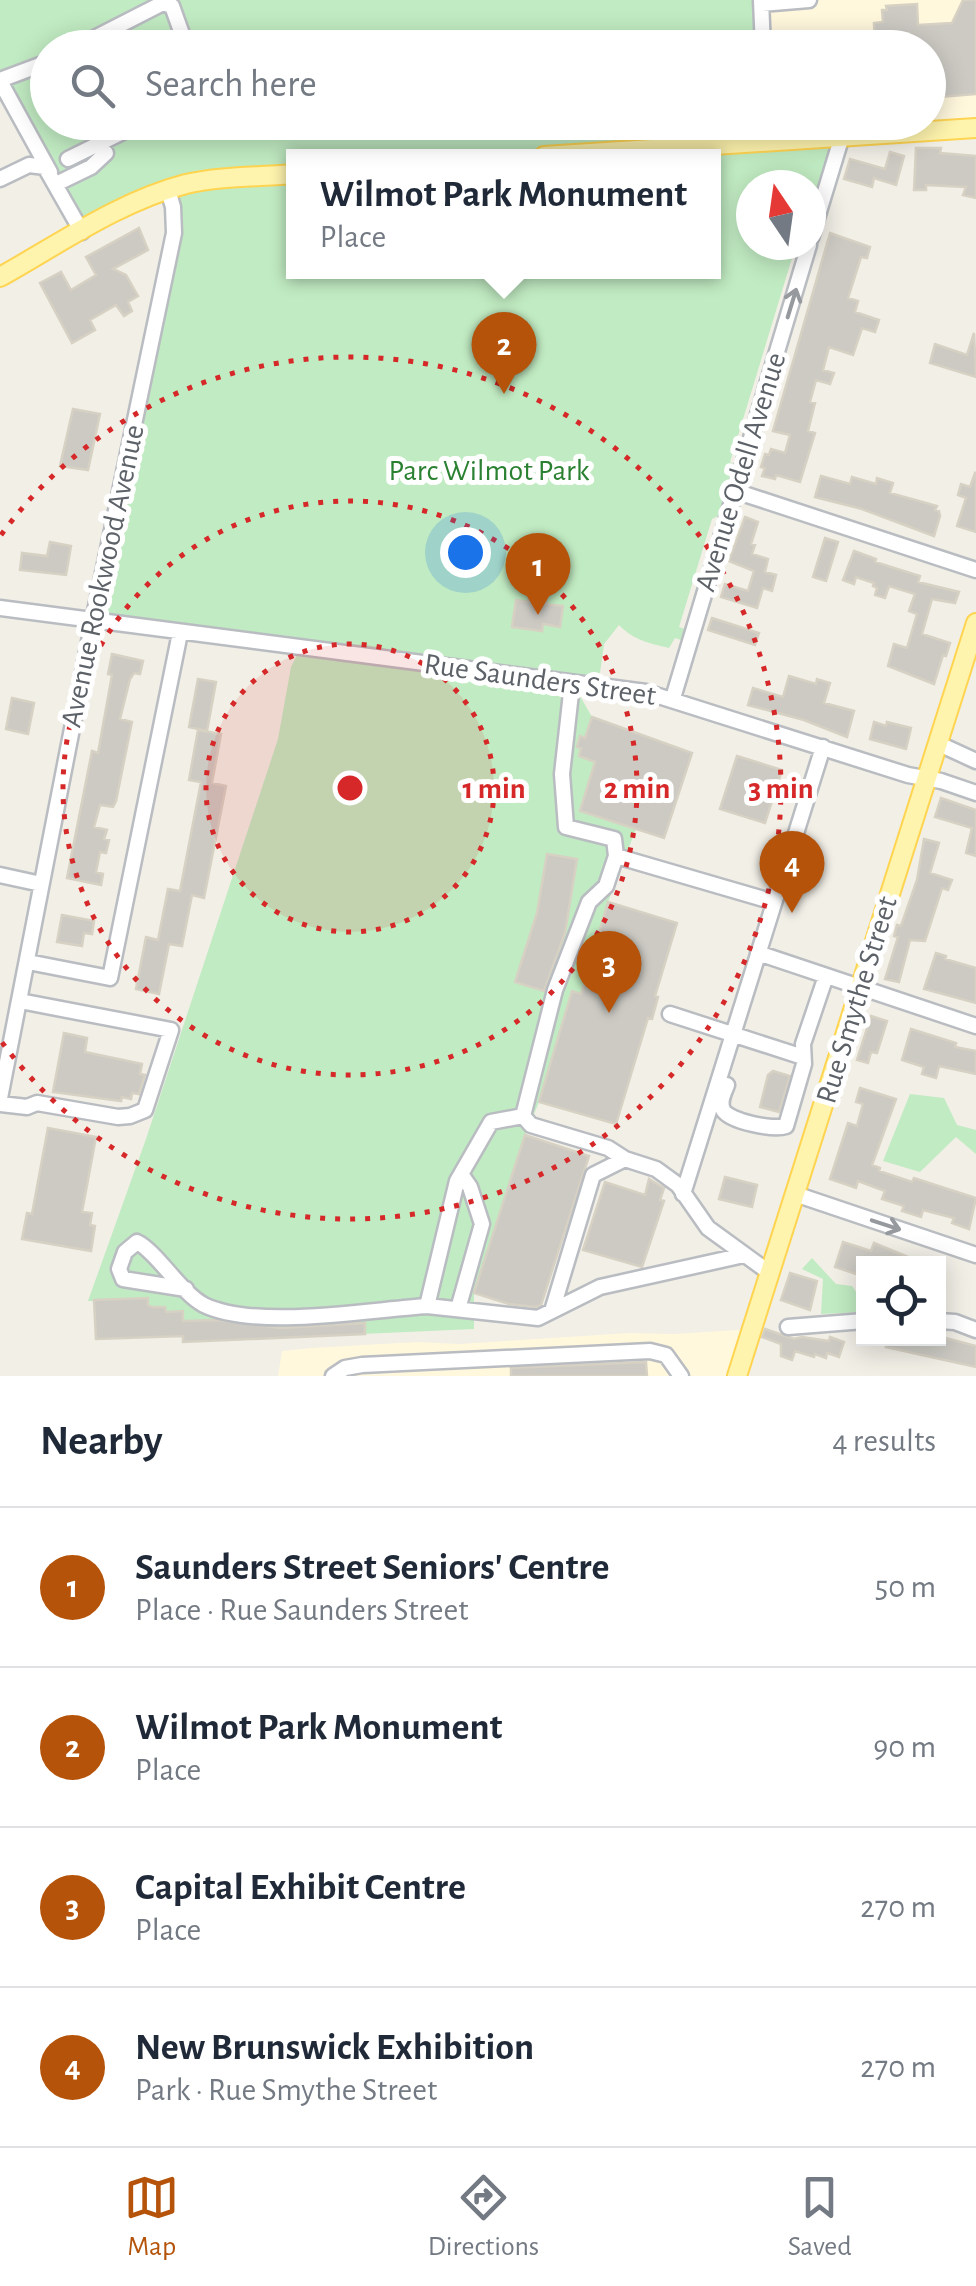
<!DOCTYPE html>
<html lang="en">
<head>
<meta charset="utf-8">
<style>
	body { margin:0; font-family:"Alegreya Sans",sans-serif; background:#f2f2f3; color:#1f2937 }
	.controls { position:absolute; right:30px; bottom:30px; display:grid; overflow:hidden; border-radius:0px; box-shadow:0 5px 25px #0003 }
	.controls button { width:90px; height:90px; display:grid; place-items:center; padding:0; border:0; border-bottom:2px solid #e0e1e3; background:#fff; color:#1f2937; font:50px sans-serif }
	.compass { position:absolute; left:736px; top:170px; width:90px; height:90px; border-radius:50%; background:#fff; box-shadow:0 5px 25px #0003; rotate:347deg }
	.you { position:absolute; left:465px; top:552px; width:35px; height:35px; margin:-25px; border:8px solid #fff; border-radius:50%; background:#1a73e8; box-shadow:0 0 0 15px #1a73e833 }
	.badge { display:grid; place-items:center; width:65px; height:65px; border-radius:50%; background:#b45309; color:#fff; font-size:32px; font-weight:700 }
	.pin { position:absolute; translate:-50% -82px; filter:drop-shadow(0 2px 5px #0008) }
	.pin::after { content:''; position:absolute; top:52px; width:35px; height:30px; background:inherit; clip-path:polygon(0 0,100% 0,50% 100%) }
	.popup { position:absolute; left:286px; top:149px; width:435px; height:130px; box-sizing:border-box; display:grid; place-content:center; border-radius:0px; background:#fff; filter:drop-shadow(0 2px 8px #0005); font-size:32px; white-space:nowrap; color:#747a83 }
	.popup b { font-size:38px; color:#1f2937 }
	.popup::after { content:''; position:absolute; left:50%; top:100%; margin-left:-20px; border:20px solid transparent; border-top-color:#fff }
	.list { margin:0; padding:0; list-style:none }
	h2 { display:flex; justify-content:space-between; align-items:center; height:130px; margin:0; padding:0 40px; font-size:42px }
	h2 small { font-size:32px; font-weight:400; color:#747a83 }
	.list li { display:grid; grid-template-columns:65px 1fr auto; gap:30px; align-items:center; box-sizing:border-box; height:160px; padding:0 40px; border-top:2px solid #e0e1e3 }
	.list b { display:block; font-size:38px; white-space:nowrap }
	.list p { margin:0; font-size:32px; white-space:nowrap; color:#747a83 }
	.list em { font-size:32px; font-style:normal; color:#747a83 }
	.icon { flex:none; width:55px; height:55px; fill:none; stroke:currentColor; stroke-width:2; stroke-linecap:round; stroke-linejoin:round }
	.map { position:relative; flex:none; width:976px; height:1376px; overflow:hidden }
	.search { position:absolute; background:#fff; box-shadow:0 5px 25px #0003; left:30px; right:30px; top:30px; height:110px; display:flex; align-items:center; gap:25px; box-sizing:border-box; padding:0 35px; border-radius:55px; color:#747a83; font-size:38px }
	.sheet { height:770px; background:#fff }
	nav { display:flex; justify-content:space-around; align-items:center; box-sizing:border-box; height:140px; border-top:2px solid #e0e1e3; background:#fff; font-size:28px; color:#747a83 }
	nav a { display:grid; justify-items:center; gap:5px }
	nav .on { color:#b45309 }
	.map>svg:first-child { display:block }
	.commercial { fill:#fff8dd }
	.green { fill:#c1ebc2; fill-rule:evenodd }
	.building { fill:#cccac3; stroke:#d7d1c4; stroke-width:2.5 }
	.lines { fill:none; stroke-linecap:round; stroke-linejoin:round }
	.minor-casing { stroke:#b9bcc1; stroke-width:19 }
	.major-casing { stroke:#ffd451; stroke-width:22 }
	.minor { stroke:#fff; stroke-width:14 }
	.major { stroke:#fff4ad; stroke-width:18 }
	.oneway { stroke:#96999d }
	.ring { fill:none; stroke:#d62828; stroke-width:5; stroke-dasharray:5 10 }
	.labels { text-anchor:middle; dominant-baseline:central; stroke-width:10; stroke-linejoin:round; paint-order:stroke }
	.park-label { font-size:30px; fill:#2b8132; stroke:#fff }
	.street-label { font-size:30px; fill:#5d6268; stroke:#fff }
	.centre { fill:#d62828; stroke:#fff; stroke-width:5 }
	.ring-label { font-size:30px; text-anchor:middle; font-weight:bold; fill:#d62828; stroke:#fff; stroke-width:10; stroke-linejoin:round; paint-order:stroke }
</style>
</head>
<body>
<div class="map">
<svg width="976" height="1376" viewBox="0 0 976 1376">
	<rect width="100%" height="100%" fill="#f1efe6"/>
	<path class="commercial" d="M 761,0 L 976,0 L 976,128 L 769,140 L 768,123 L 928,122 L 928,48 L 763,47 Z
		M 752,1329 L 737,1376 L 278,1376 L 282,1351 L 311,1348 L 417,1342 L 459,1344 L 630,1333 L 674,1334 Z"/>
	<path class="green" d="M 0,0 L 761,0 L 763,47 L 48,48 L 48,122 L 768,122 L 769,140 L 842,136 L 827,185 L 811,193 L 811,185 L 751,185 L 751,245 L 796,245 L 730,462 L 737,466 L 723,513 L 712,519 L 679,627 L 693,632 L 690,643 L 675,638 L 669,648 C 649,643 633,640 619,625 L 604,644 L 598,687 L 573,684 L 592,717 L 585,738 L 580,737 L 577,746 L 581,748 L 579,756 L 595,762 L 580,810 L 636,829 L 608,902 L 581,994 L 572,992 L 539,1102 L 525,1136 L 474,1293 L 474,1329 L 183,1342 L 182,1336 L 96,1339 L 94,1301 L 88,1301 L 146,1139 L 242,848 L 278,739 L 291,667 L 300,649 L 93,621 L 174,233 L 170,197 L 82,232 L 0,81 ZM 294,156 L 714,156 L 714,272 L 294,272 Z
		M 910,1094 L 944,1098 L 957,1125 L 976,1130 L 976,1154 L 956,1137 L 920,1172 L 883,1161 Z
		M 812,1258 L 836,1284 L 852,1286 L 863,1302 L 863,1312 L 821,1314 L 823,1279 L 802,1269 Z"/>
	<path class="building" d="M 963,0 L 976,0 L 976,94 L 928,98 L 928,48 L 875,48 L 874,23 L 883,22 L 882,10 L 887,10 L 886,6 L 917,4 L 918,25 L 952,23 Z
		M 916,148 L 941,148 L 940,153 L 976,156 L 976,198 L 963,195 L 966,187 L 926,185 L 926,190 L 914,190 Z
		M 890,152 L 904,156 L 896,185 L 874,178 L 872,187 L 844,179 L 850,159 L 885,169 Z
		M 139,228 L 148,250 L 113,269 L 126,275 L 138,296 L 128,302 L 132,311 L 124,316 L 116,305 L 90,320 L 95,330 L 72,343 L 40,283 L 61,272 L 71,290 L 96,275 L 86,257 Z
		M 830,233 L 870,247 L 867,258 L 861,257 L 848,298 L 858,301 L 855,312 L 879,320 L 875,332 L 862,328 L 853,355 L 829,347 L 823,370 L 834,373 L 830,384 L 816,380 L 810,402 L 815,403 L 808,431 L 815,433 L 800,482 L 776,475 L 775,479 L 762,476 L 765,468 L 761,467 L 765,454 L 769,455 L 771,449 L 785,453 L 790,435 L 773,431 Z
		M 974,333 L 976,377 L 930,363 L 935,344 L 967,355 Z
		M 73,409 L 100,414 L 88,470 L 60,466 Z
		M 975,473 L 976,474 L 976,532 L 957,526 L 966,498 L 958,495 L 961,484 L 970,487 Z
		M 821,476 L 850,484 L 852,477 L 876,484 L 877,478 L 893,483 L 890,493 L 937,506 L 935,510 L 939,511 L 940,516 L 934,536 L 862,509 L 815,497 Z
		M 745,517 L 758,522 L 751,544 L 755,545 L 752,554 L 768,559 L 765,572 L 776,575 L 772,591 L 763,588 L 757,608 L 721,597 L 725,584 L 748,591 L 754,571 L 729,561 Z
		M 825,538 L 838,542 L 826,581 L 813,577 Z
		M 50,542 L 71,546 L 66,575 L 20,570 L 22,553 L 47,556 Z
		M 854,551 L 876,559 L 875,562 L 920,576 L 918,582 L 959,592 L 955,603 L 932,599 L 922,634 L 950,643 L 946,656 L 943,655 L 934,684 L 888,666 L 894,644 L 907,648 L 917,614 L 909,611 L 915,594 L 889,586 L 885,598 L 875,595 L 877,588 L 873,586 L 874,583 L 856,577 L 854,584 L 843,580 Z
		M 531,586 L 548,589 L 546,604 L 563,606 L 560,627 L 543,624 L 542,631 L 512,627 L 516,600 L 528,602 Z
		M 712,618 L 759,633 L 755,645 L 708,630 Z
		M 112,654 L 143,661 L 140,674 L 134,673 L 130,679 L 120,719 L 132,722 L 116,801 L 113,807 L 100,805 L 94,827 L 107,830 L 104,839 L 109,840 L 106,853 L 100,852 L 96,872 L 103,874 L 101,885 L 67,878 L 92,751 L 98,753 L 112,675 L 108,674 Z
		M 789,676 L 816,684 L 817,679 L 830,683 L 824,703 L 854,711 L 847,737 L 804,720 L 748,705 L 753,688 L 783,697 Z
		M 198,679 L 216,682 L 207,731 L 189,727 Z
		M 12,698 L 34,703 L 28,734 L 6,729 Z
		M 592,717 L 692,753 L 664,838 L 580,811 L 595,762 L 579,756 L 581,748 L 577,747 L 580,736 L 585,738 Z
		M 874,722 L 886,726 L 887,722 L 911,728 L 906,749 L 870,739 Z
		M 198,730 L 221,734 L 212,783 L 226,786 L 204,898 L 192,895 L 182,946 L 169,944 L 159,994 L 136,989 L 146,937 L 158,940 L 168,889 L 180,891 L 201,782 L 189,780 Z
		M 737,756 L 782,770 L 765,823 L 720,809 Z
		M 941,798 L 976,810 L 976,856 L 966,853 L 972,828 L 935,817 Z
		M 924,839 L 939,843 L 930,873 L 952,880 L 948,890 L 942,888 L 925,941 L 910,940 L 899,982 L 885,979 L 898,937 L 894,936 L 897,925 L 901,926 L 917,880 Z
		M 547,854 L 577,859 L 565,933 L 544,991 L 515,982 L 537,913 Z
		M 608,902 L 677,923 L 655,996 L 658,997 L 652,1019 L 648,1018 L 616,1124 L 539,1102 L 572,991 L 581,994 Z
		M 62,915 L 94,921 L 92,934 L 84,933 L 82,946 L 57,942 Z
		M 936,953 L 946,956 L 945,959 L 976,968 L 976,1003 L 924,989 Z
		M 871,1016 L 887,1021 L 877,1053 L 871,1052 L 868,1063 L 857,1060 Z
		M 911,1029 L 956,1043 L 955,1047 L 976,1051 L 976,1074 L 939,1066 L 936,1078 L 922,1074 L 924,1067 L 902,1060 Z
		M 64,1033 L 87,1038 L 85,1052 L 142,1064 L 140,1074 L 145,1075 L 139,1094 L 132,1093 L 131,1099 L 122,1097 L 121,1101 L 53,1092 Z
		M 773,1071 L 790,1076 L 779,1112 L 760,1107 L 768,1075 Z
		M 860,1088 L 896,1099 L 872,1165 L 880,1168 L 879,1171 L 912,1182 L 914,1178 L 976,1198 L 969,1229 L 952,1223 L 954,1218 L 923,1210 L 921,1217 L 902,1211 L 904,1206 L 882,1199 L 885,1191 L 858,1181 L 856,1188 L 830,1179 L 848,1123 L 857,1126 L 863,1104 L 856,1102 Z
		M 48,1128 L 96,1137 L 82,1212 L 92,1213 L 90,1225 L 95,1226 L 91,1251 L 22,1239 L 27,1213 L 32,1214 Z
		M 525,1135 L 589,1156 L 541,1305 L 536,1307 L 509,1304 L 474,1293 Z
		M 725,1177 L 757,1185 L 752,1207 L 719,1199 Z
		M 649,1179 L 664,1188 L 660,1200 L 664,1201 L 642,1267 L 583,1250 L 605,1182 L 645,1195 Z
		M 843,1242 L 871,1251 L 874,1243 L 925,1264 L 880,1264 L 861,1258 L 856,1274 L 835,1267 Z
		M 790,1273 L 817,1281 L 810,1310 L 781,1300 Z
		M 148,1298 L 148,1305 L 152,1307 L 165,1307 L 166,1312 L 183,1311 L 183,1321 L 216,1320 L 281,1328 L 365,1323 L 365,1334 L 183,1342 L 183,1336 L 96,1339 L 94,1300 Z
		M 765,1329 L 794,1339 L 802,1337 L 829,1341 L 830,1337 L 844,1342 L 839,1357 L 827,1353 L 826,1358 L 815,1354 L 814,1357 L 795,1351 L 792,1360 L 781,1356 L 781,1344 L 762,1337 Z
		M 938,1336 L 976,1346 L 976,1367 L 886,1347 L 889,1338 Z
		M 646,1362 L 647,1376 L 511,1376 L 511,1368 Z"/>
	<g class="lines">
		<defs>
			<path id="minor" d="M 761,0 L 763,48
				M 761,4 L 809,0
				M 75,48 L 163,3 L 172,6 L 187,48
				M 0,80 L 48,62
				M 0,81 L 50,172
				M 768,122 L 769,140
				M 68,159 L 143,122
				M 0,179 L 29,165 L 45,167 L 82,232
				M 56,184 L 91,167 L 106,153
				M 811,238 L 842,136
				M 735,491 L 976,570
				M 0,608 L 646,692 L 908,775 L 941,781 L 976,793
				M 572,684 L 562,774 L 566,827 L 614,839 L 616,856
				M 673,698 L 809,245
				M 937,743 L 976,761
				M 0,875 L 41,884
				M 758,953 L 976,1026
				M 28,962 L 110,978 L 180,633
				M 670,1014 L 803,1057
				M 727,1085 C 724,1093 719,1101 723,1110 C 730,1122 774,1130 786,1126 L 804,1064 L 803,1044 L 826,976
				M 0,1098 L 93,621 L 174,233 L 173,207 L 168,190
				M 0,1104 L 27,1107 L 37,1103 L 118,1117 L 130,1116 L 145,1110 L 171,1030 L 20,1001
				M 523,1116 L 491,1122 L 457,1181 L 427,1306 L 538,1318 L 600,1287 L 744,1255
				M 523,1116 L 555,990 L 589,902 L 606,886 L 616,856 L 774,902
				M 523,1116 L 531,1125 L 608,1148 L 625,1159 L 656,1169 L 678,1185 L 708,1228 L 770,1273
				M 683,1194 L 823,747
				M 795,1194 L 976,1255
				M 186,1289 L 123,1279 L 119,1269 L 125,1252 L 137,1242 C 156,1251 181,1293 204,1305 C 256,1330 368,1310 427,1306
				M 458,1309 L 482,1224 L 470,1187 L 461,1174
				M 552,1311 L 593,1175 L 625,1159
				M 938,1321 L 955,1322 L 976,1330
				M 788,1327 L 864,1321
				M 333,1376 L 345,1368 L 362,1365 L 650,1351 L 666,1355 L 681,1376"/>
			<path id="major" d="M 544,156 L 976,128
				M 0,277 C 59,244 120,201 186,184 C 221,176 259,177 294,174
				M 737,1376 L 976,623"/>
		</defs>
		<use href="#minor" class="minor-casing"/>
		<use href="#major" class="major-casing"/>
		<use href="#minor" class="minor"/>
		<use href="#major" class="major"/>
	</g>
	<defs><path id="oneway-shaft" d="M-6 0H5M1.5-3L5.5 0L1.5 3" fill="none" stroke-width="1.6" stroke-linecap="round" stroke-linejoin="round" transform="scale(2.5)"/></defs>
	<g class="oneway">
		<use href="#oneway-shaft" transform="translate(792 303) rotate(-73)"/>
		<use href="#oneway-shaft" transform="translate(886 1225) rotate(18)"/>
	</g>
	<circle cx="350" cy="788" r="144" fill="#d62828" fill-opacity=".12"/>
	<g class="ring">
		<circle cx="350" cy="788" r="144"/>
		<circle cx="350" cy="788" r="287"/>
		<path d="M1 535A431 431 0 1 1 1 1041"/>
	</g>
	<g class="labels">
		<g class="park-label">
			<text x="489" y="471">Parc Wilmot Park</text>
		</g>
		<g class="street-label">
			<text transform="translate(741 472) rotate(-73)">Avenue Odell Avenue</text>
			<text transform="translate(103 576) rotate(-78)">Avenue Rookwood Avenue</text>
			<text transform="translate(540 680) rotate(8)">Rue Saunders Street</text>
			<text transform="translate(857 1000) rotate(-73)">Rue Smythe Street</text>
		</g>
	</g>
	<circle cx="350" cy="788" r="15" class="centre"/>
	<g class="ring-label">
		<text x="494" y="798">1 min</text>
		<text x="637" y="798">2 min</text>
		<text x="781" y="798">3 min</text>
	</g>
</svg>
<div class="controls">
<button><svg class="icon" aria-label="locate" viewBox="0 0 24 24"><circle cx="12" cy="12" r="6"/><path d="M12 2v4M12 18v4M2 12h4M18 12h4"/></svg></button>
</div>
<svg class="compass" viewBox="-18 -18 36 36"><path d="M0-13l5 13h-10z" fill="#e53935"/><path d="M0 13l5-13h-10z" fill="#747a83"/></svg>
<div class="you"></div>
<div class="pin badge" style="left:538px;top:615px">1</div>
<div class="pin badge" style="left:504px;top:394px">2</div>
<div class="popup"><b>Wilmot Park Monument</b>Place</div>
<div class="pin badge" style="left:609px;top:1013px">3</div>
<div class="pin badge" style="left:792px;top:913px">4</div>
<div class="search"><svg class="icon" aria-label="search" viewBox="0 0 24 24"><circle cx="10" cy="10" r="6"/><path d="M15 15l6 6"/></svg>Search here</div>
</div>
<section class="sheet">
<h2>Nearby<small>4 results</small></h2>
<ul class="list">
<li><span class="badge">1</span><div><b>Saunders Street Seniors' Centre</b><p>Place · Rue Saunders Street</p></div><em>50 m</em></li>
<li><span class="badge">2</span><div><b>Wilmot Park Monument</b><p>Place</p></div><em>90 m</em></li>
<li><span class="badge">3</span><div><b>Capital Exhibit Centre</b><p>Place</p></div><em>270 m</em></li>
<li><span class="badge">4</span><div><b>New Brunswick Exhibition</b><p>Park · Rue Smythe Street</p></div><em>270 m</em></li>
</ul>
</section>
<nav>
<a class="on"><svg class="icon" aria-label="map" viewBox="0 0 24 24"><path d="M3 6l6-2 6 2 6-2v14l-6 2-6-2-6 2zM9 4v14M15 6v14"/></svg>Map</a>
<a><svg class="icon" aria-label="directions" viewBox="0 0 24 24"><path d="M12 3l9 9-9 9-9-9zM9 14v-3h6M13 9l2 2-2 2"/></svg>Directions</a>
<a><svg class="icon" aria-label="saved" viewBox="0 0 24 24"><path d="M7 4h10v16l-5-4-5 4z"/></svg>Saved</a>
</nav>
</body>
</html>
